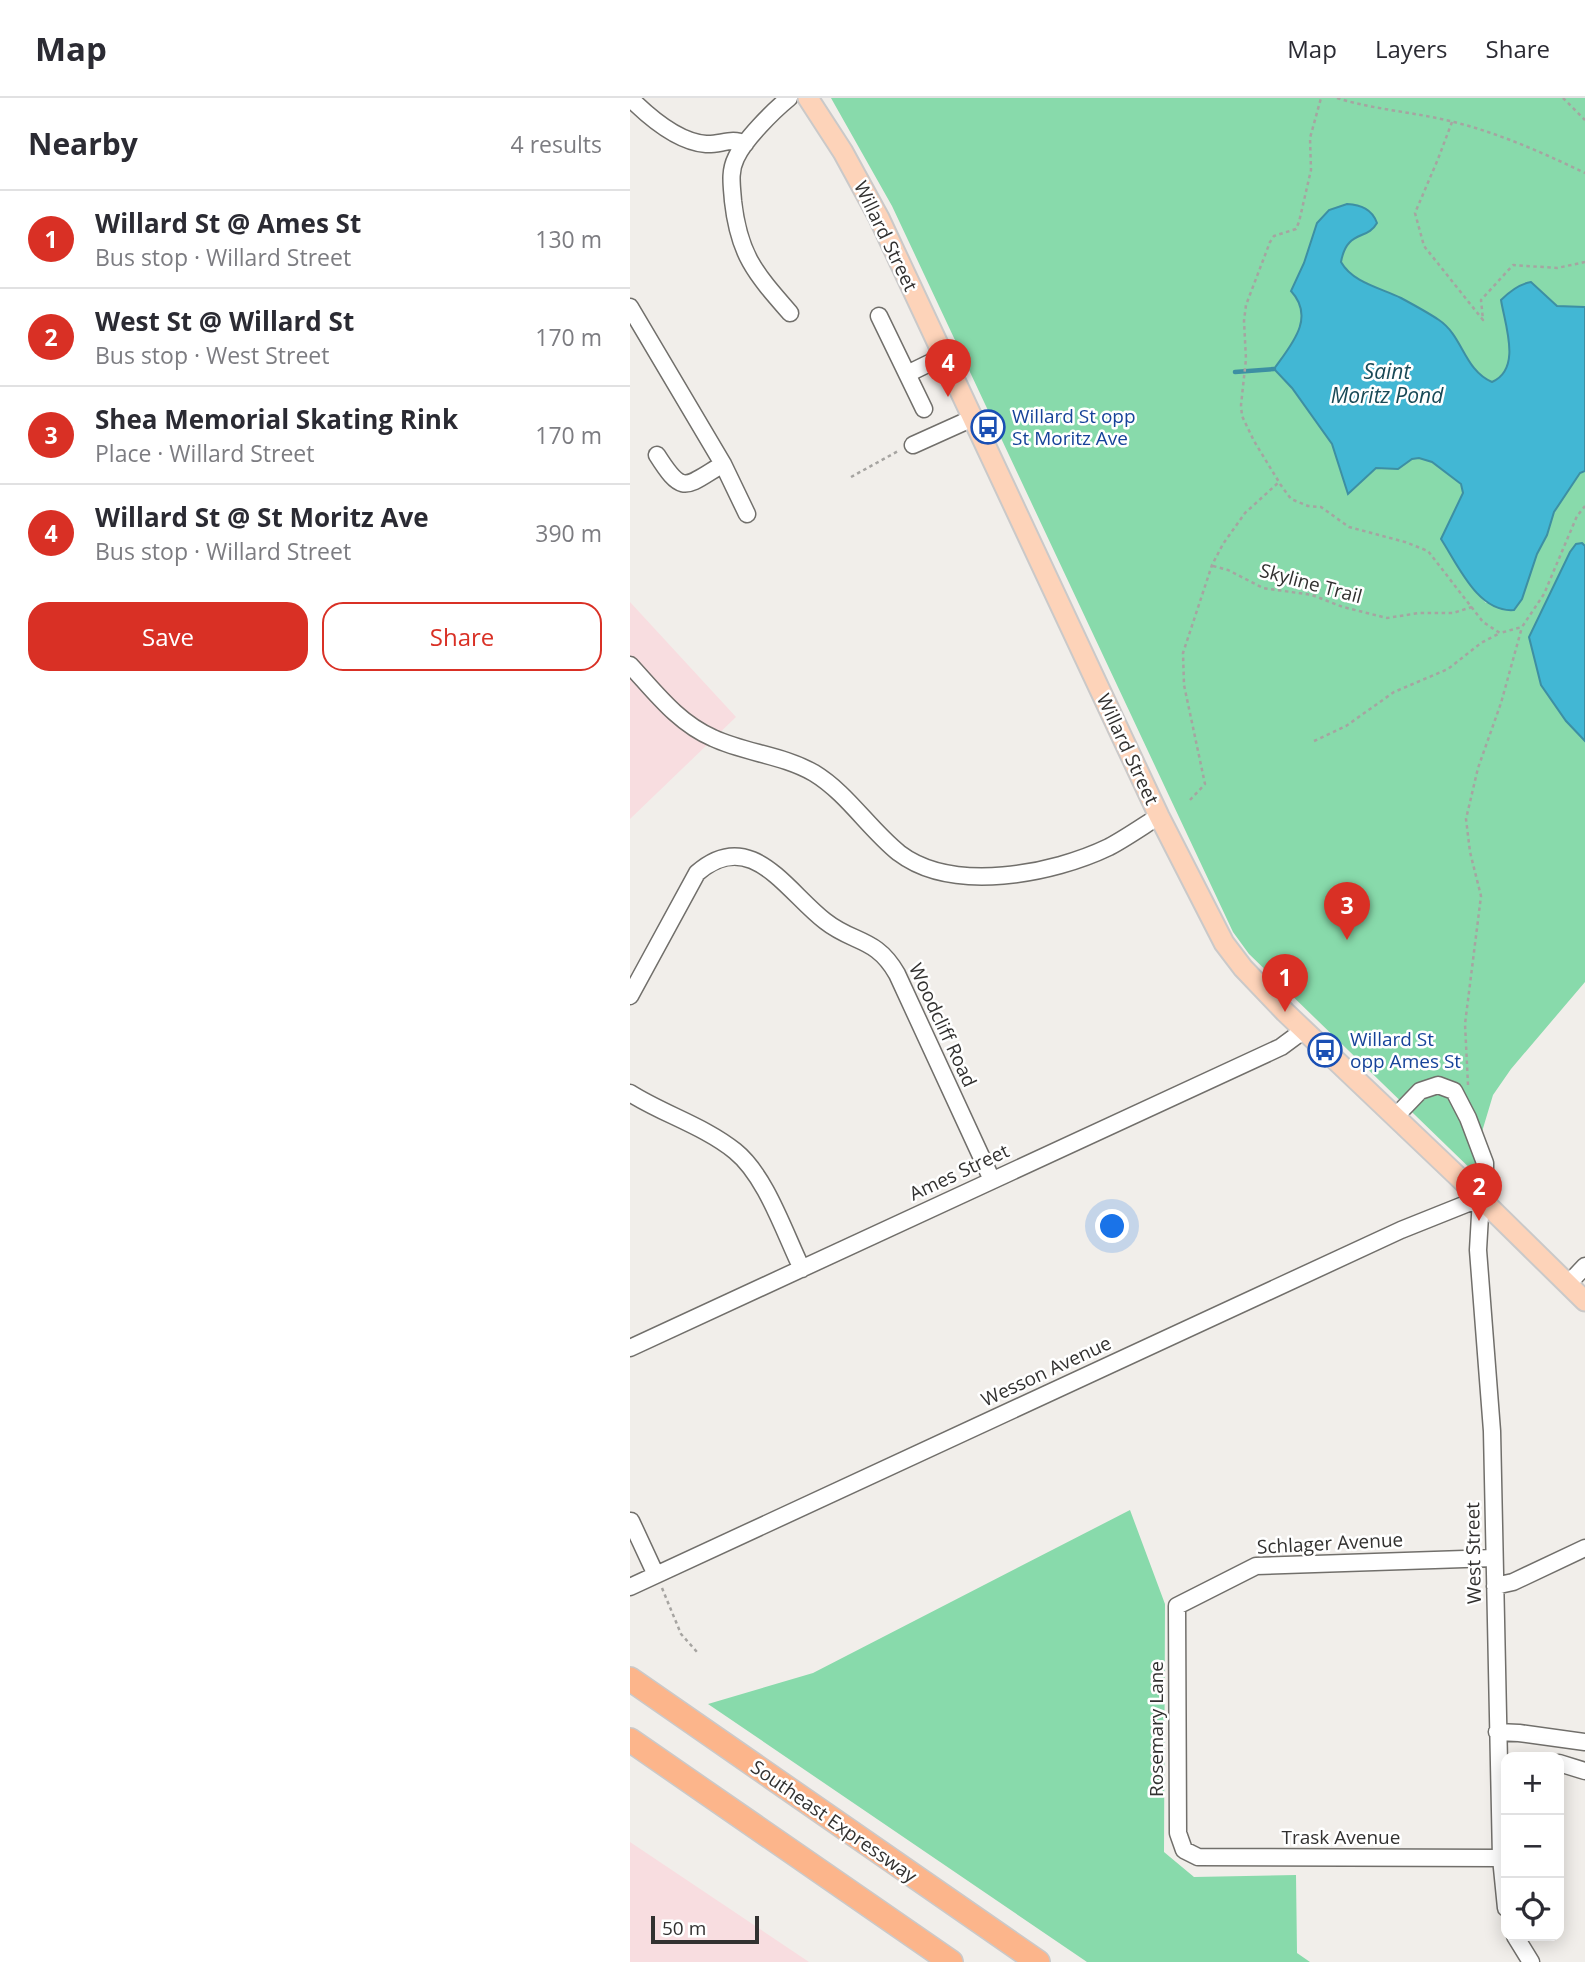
<!DOCTYPE html>
<html lang="en">
<head>
<meta charset="utf-8">
<style>
	body { margin:0; font-family:"Open Sans",sans-serif; background:#f2f2f3; color:#2b2b33 }
	.controls { position:absolute; right:21px; bottom:21px; display:grid; overflow:hidden; border-radius:14px; box-shadow:0 4px 18px #0003 }
	.controls button { width:63px; height:63px; display:grid; place-items:center; padding:0; border:0; border-bottom:2px solid #e1e1e2; background:#fff; color:#2b2b33; font:35px sans-serif }
	.scale { position:absolute; left:21px; bottom:18px; width:108px; box-sizing:border-box; padding-left:7px; border:4px solid #323130; border-top:0; font-size:19px; line-height:24px; white-space:nowrap; color:#323130; -webkit-text-stroke:5px #fff; paint-order:stroke }
	.you { position:absolute; left:483px; top:1129px; width:24px; height:24px; margin:-18px; border:5px solid #fff; border-radius:50%; background:#1a73e8; box-shadow:0 0 0 10px #1a73e833 }
	.badge { display:grid; place-items:center; width:46px; height:46px; border-radius:50%; background:#d93025; color:#fff; font-size:23px; font-weight:700 }
	.pin { position:absolute; translate:-50% -58px; filter:drop-shadow(0 2px 4px #0008) }
	.pin::after { content:''; position:absolute; top:37px; width:24px; height:21px; background:inherit; clip-path:polygon(0 0,100% 0,50% 100%) }
	.list { margin:0; padding:0; list-style:none }
	h2 { display:flex; justify-content:space-between; align-items:center; height:91px; margin:0; padding:0 28px; font-size:30px }
	h2 small { font-size:23px; font-weight:400; color:#7c7c81 }
	.list li { display:grid; grid-template-columns:46px 1fr auto; gap:21px; align-items:center; box-sizing:border-box; height:98px; padding:0 28px; border-top:2px solid #e1e1e2 }
	.list b { display:block; font-size:26px; white-space:nowrap }
	.list p { margin:0; font-size:23px; white-space:nowrap; color:#7c7c81 }
	.list em { font-size:23px; font-style:normal; color:#7c7c81 }
	.actions { display:flex; gap:14px; padding:21px 28px }
	.actions a { flex:1; padding:16px 0; border:2px solid #d93025; border-radius:21px; text-align:center; font-size:24px; color:#d93025 }
	.actions .main { background:#d93025; color:#fff }
	.icon { flex:none; width:38px; height:38px; fill:none; stroke:currentColor; stroke-width:2; stroke-linecap:round; stroke-linejoin:round }
	.map { position:relative; flex:none; width:955px; height:1864px; overflow:hidden }
	header { display:flex; align-items:center; gap:42px; box-sizing:border-box; height:98px; padding:0 35px; background:#fff; border-bottom:2px solid #e1e1e2 }
	header strong { font-size:33px }
	nav { display:flex; gap:38px; margin-inline-start:auto; font-size:24px }
	main { display:flex }
	aside { flex:1; background:#fff }
	.map>svg:first-child { display:block }
	.commercial { fill:#f8dde0 }
	.green { fill:#88daab }
	.water { fill:#42b7d4; stroke:#3d8fa3; stroke-width:2 }
	.lines { fill:none; stroke-linecap:round; stroke-linejoin:round }
	.stream { stroke:#3d8fa3; stroke-width:4.5 }
	.minor-casing { stroke:#716f6b; stroke-width:19 }
	.major-casing { stroke:#cac9c9; stroke-width:23 }
	.highway-casing { stroke:#cac9c9; stroke-width:26 }
	.path { stroke:#a6a4a1; stroke-width:2.5; stroke-dasharray:3.5 3.5; stroke-linecap:butt }
	.minor { stroke:#fff; stroke-width:16 }
	.major { stroke:#fdd3b9; stroke-width:19 }
	.highway { stroke:#fcb58b; stroke-width:23 }
	.labels { text-anchor:middle; dominant-baseline:central; stroke-width:5; stroke-linejoin:round; paint-order:stroke }
	.street-label { font-size:19px; fill:#323130; stroke:#fff }
	.transit-label { font-size:19px; fill:#164399; stroke:#fff; text-anchor:start }
	.water-label { font-size:21px; font-style:italic; fill:#194a57; stroke:#fff }
</style>
</head>
<body>
<header>
<strong>Map</strong>
<nav><a>Map</a><a>Layers</a><a>Share</a></nav>
</header>
<main>
<aside>
<h2>Nearby<small>4 results</small></h2>
<ul class="list">
<li><span class="badge">1</span><div><b>Willard St @ Ames St</b><p>Bus stop · Willard Street</p></div><em>130 m</em></li>
<li><span class="badge">2</span><div><b>West St @ Willard St</b><p>Bus stop · West Street</p></div><em>170 m</em></li>
<li><span class="badge">3</span><div><b>Shea Memorial Skating Rink</b><p>Place · Willard Street</p></div><em>170 m</em></li>
<li><span class="badge">4</span><div><b>Willard St @ St Moritz Ave</b><p>Bus stop · Willard Street</p></div><em>390 m</em></li>
</ul>
<div class="actions"><a class="main">Save</a><a>Share</a></div>
</aside>
<div class="map">
<svg width="955" height="1864" viewBox="0 0 955 1864">
	<rect width="100%" height="100%" fill="#f1eeea"/>
	<path class="commercial" d="M 0,504 L 106,619 L 0,721 Z
		M 0,1744 L 179,1864 L 0,1864 Z"/>
	<path class="green" d="M 201,0 L 955,0 L 955,209 L 927,208 L 901,184 L 871,203 C 875,227 892,271 862,284 L 852,280 L 843,271 L 824,239 L 716,173 L 711,164 C 717,131 737,143 747,125 L 674,165 L 661,193 C 686,221 662,246 645,271 L 662,290 L 702,346 L 718,395 L 746,370 L 768,371 L 782,361 L 789,360 L 802,364 L 831,386 L 833,395 L 811,441 L 842,489 L 856,505 L 907,456 L 917,437 L 924,414 L 950,375 L 955,373 L 955,448 L 952,445 L 917,501 L 899,539 L 911,587 L 936,623 L 955,643 L 955,884 L 881,971 L 863,997 L 851,1037 L 852,1082 L 619,856 L 603,834 L 262,108 Z
		M 500,1412 L 535,1506 L 534,1754 L 564,1779 L 666,1777 L 667,1855 L 680,1864 L 457,1864 L 78,1606 L 183,1575 Z"/>
	<path class="water" d="M 717,106 C 731,107 742,111 747,125 C 737,143 717,131 711,164 C 723,185 751,190 771,200 C 784,207 797,214 809,222 C 833,238 834,272 862,284 C 892,271 875,227 871,202 C 879,194 889,186 901,184 L 927,208 L 955,209 L 955,373 L 950,375 L 924,414 L 917,437 L 907,456 L 892,501 L 884,512 C 848,515 828,467 811,441 L 833,395 L 831,386 L 802,364 L 789,360 L 782,361 L 768,371 L 746,370 L 718,396 L 702,346 L 662,290 L 644,271 C 661,247 686,220 661,193 L 674,165 L 687,125 L 699,112 Z
		M 952,445 L 955,448 L 955,643 L 936,623 L 911,587 L 899,539 L 940,454 L 946,446 Z"/>
	<g class="lines">
		<path class="stream" d="M 605,274 L 644,271"/>
		<defs>
			<path id="minor" d="M 0,0 C 19,19 48,44 76,46 C 90,47 102,39 115,46
				M 159,0 C 143,13 114,42 106,60 C 99,74 102,88 103,103 C 109,157 125,175 160,215
				M 0,209 L 93,366 L 117,416
				M 249,218 L 294,311
				M 277,276 L 314,258
				M 283,347 L 343,320
				M 27,357 C 53,398 55,389 93,366
				M 0,567 C 25,594 48,625 83,640 C 115,655 153,657 184,675 C 217,695 239,731 269,755 C 323,796 423,776 479,749 C 496,740 513,728 529,718
				M 0,898 L 67,775 C 121,728 156,793 195,823 C 224,846 246,839 267,876 L 362,1082
				M 0,995 C 33,1016 74,1028 105,1053 C 136,1078 154,1134 172,1171
				M 765,1019 L 790,993 L 808,987 L 824,993 L 838,1020 L 855,1065 L 855,1073 L 841,1091
				M 938,1186 L 955,1168
				M 0,1250 L 651,949 L 674,932
				M 1,1423 L 26,1477
				M 864,1460 L 626,1468 L 547,1508 L 548,1735 L 554,1752 L 568,1759 L 871,1760
				M 865,1488 L 883,1484 L 955,1450
				M 0,1489 L 771,1132 L 851,1100 L 848,1152 L 862,1333 L 871,1760 L 876,1810
				M 867,1634 L 889,1635 L 955,1644
				M 929,1665 L 955,1673
				M 885,1838 L 901,1864"/>
			<path id="major" d="M 178,0 L 213,54 L 249,120 L 529,718 L 594,845 L 613,870 L 655,914 L 841,1091 L 955,1203"/>
			<path id="highway" d="M 0,1581 L 408,1864
				M 0,1642 L 321,1864"/>
		</defs>
		<use href="#minor" class="minor-casing"/>
		<use href="#major" class="major-casing"/>
		<use href="#highway" class="highway-casing"/>
		<path class="path" d="M 707,0 C 745,12 785,14 824,24 C 871,36 911,54 955,75
			M 933,0 L 955,22
			M 822,24 L 808,61 L 785,115 L 794,148 L 853,222 L 851,202 L 883,167 L 927,170 L 955,164
			M 221,379 L 270,352
			M 650,386 L 661,401 L 678,408 L 691,409 L 719,429 L 775,444 L 798,453 L 853,524 L 870,535 L 892,529 L 914,496 L 947,418 L 955,408
			M 583,468 L 598,472 L 633,490 L 682,497 L 713,509 L 757,520 L 789,515 L 823,515 L 842,509
			M 684,643 L 716,628 L 764,594 L 818,571 L 851,545 L 870,535
			M 560,702 L 575,686 L 554,587 L 553,555 L 582,467 L 593,446 L 615,415 L 649,384 L 624,343 L 612,318 L 611,307 L 616,261 L 614,223 L 616,207 L 640,144 L 644,138 L 666,131 L 669,124 L 681,72 L 680,40 L 691,0
			M 838,987 L 835,926 L 851,798 L 840,754 L 836,721 L 848,670 L 871,605 L 892,529
			M 32,1490 L 51,1536 L 67,1554"/>
		<use href="#minor" class="minor"/>
		<use href="#major" class="major"/>
		<use href="#highway" class="highway"/>
	</g>
	<defs>
		<symbol id="bus-ring" viewBox="-11 -11 22 22"><circle r="9.5" fill="#fff" stroke="#1a4fb4" stroke-width="1.5"/><path d="M-5-6H5V4H4V6H2V4H-2V6H-4V4H-5ZM-3.5-4V0h7V-4ZM-3.5 1.2v1.5H-2V1.2ZM2 1.2v1.5H3.5V1.2Z" fill="#1a4fb4"/></symbol>
	</defs>
	<g fill-rule="evenodd">
		<use href="#bus-ring" x="339" y="310" width="38" height="38"/>
		<use href="#bus-ring" x="676" y="933" width="38" height="38"/>
	</g>
	<g class="labels">
		<g class="street-label">
			<text transform="translate(256 138) rotate(64)">Willard Street</text>
			<text transform="translate(681 485) rotate(15)">Skyline Trail</text>
			<text transform="translate(498 651) rotate(65)">Willard Street</text>
			<text transform="translate(313 927) rotate(65)">Woodcliff Road</text>
			<text transform="translate(329 1074) rotate(-25)">Ames Street</text>
			<text transform="translate(416 1273) rotate(-25)">Wesson Avenue</text>
			<text transform="translate(700 1445) rotate(-3)">Schlager Avenue</text>
			<text transform="translate(843 1455) rotate(-91)">West Street</text>
			<text transform="translate(526 1631) rotate(-90)">Rosemary Lane</text>
			<text transform="translate(204 1723) rotate(35)">Southeast Expressway</text>
			<text x="711" y="1739">Trask Avenue</text>
		</g>
		<g class="transit-label">
			<text x="382" y="318">Willard St opp<tspan x="382" dy="22">St Moritz Ave</tspan></text>
			<text x="720" y="941">Willard St<tspan x="720" dy="22">opp Ames St</tspan></text>
		</g>
		<g class="water-label">
			<text x="757" y="273">Saint<tspan x="757" dy="24">Moritz Pond</tspan></text>
		</g>
	</g>
</svg>
<div class="controls">
<button>+</button>
<button>−</button>
<button><svg class="icon" aria-label="locate" viewBox="0 0 24 24"><circle cx="12" cy="12" r="6"/><path d="M12 2v4M12 18v4M2 12h4M18 12h4"/></svg></button>
</div>
<div class="scale">50 m</div>
<div class="you"></div>
<div class="pin badge" style="left:655px;top:914px">1</div>
<div class="pin badge" style="left:849px;top:1123px">2</div>
<div class="pin badge" style="left:717px;top:842px">3</div>
<div class="pin badge" style="left:318px;top:299px">4</div>
</div>
</main>
</body>
</html>
